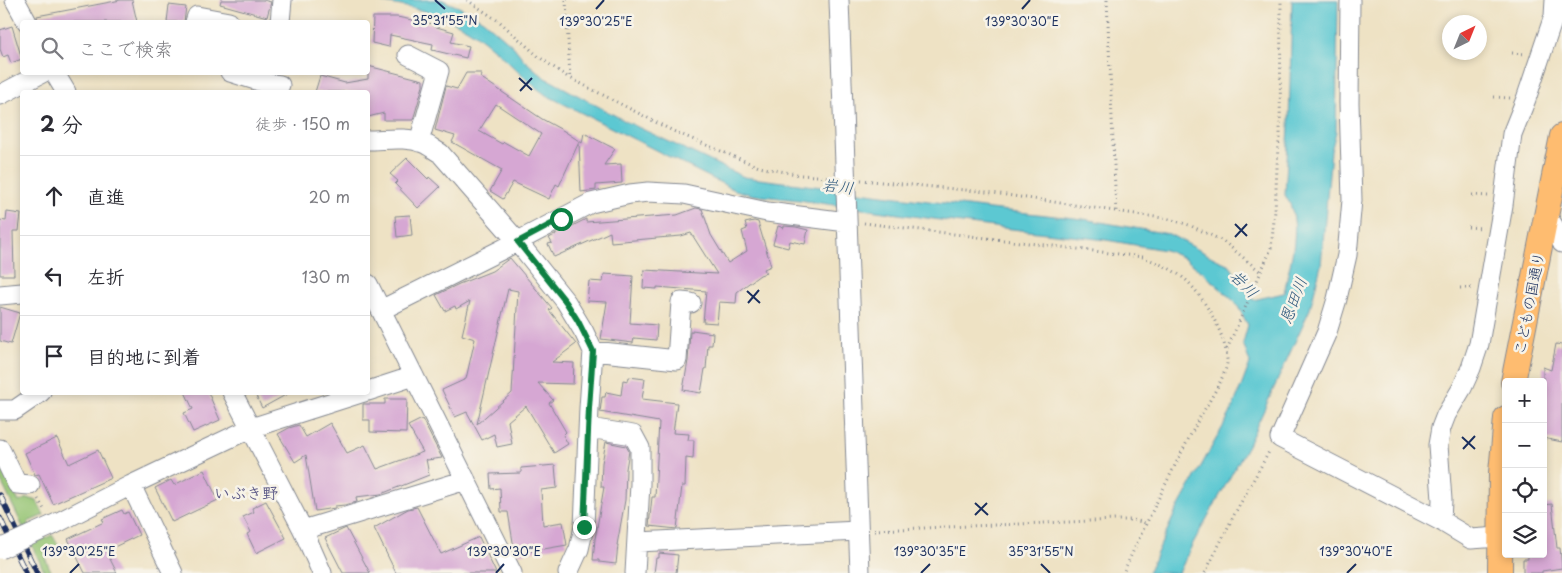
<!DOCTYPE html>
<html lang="ja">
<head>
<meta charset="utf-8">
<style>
	body { margin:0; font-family:"Playpen Sans","Klee One",sans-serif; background:#f7f7f7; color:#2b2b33 }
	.controls { position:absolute; right:15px; bottom:15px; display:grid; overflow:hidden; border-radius:5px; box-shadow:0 2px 8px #0003 }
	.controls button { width:45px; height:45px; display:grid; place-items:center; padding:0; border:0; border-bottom:1px solid #e1e1e2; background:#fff; color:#2b2b33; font:25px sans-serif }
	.compass { position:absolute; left:1442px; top:15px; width:45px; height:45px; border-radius:50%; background:#fff; box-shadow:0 2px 8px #0003; rotate:43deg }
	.stop { position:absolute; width:15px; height:15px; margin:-11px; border:4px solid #0b8043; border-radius:50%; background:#fff }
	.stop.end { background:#0b8043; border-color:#fff; box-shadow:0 1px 5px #0008 }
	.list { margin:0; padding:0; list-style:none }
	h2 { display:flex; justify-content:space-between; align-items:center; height:65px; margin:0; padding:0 20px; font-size:21px }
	h2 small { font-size:16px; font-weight:400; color:#7c7c81 }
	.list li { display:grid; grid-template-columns:32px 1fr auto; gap:15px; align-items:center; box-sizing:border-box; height:80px; padding:0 20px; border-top:1px solid #e1e1e2 }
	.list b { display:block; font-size:19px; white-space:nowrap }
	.list em { font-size:16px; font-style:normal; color:#7c7c81 }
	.icon { flex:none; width:28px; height:28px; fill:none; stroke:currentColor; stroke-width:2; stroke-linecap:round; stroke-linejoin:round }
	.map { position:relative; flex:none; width:1562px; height:573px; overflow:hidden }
	.search { position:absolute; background:#fff; box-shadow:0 2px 8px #0003; left:20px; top:20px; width:350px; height:55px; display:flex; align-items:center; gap:12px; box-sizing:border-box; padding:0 18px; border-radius:5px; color:#7c7c81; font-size:19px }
	.panel { position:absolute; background:#fff; box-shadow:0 2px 8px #0003; left:20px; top:90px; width:350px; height:305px; border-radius:5px }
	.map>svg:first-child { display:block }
	.green { fill:#96c574; stroke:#587a69 }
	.water { fill:#5cc8d2; stroke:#3c7c98 }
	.building { fill:#d6a7d3; fill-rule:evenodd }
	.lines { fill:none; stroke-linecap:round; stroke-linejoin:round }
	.minor-casing { stroke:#848891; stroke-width:21 }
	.major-casing { stroke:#848891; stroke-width:26 }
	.path { stroke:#848891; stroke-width:3; stroke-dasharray:1 4; stroke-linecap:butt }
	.minor { stroke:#fff; stroke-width:19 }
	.major { stroke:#febc70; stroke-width:24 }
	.rail-casing { stroke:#1b2f5e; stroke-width:5.5 }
	.rail { stroke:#f7f3e8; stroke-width:4; stroke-dasharray:11; stroke-linecap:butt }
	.minor-bridge-casing { stroke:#848891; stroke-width:21; stroke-linecap:butt }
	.minor-bridge { stroke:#fff; stroke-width:19 }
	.route { stroke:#0b8043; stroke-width:6 }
	.ticks { fill:none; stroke:#1b2f5e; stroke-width:2 }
	.labels { text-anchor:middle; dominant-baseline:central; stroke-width:5; stroke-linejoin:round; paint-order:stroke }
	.street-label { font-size:15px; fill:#1b2f5e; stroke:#f7f3e8 }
	.water-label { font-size:16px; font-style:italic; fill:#2b557b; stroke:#f7f3e8 }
	.neighbourhood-label { font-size:16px; font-weight:bold; fill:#5c5987; stroke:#f7f3e8 }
	.ticks-label { font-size:12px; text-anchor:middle; fill:#1b2f5e; stroke:#f7f3e8; stroke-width:5; stroke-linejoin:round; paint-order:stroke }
</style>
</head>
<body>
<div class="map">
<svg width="1562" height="573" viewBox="0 0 1562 573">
	<rect width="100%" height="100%" fill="#f7f3e8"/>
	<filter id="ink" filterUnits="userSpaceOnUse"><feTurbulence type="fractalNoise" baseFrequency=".02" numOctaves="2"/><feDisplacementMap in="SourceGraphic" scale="10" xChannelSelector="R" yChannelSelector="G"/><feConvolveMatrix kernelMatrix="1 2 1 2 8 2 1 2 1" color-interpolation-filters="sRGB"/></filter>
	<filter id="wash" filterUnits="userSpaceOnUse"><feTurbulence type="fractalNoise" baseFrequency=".0096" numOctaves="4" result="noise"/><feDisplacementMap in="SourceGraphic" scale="20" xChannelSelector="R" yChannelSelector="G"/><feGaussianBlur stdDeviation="1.12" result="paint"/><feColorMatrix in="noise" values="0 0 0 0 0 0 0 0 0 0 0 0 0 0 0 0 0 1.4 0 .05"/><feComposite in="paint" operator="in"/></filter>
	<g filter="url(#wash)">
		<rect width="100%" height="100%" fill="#eee2c4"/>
		<path class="green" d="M 0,463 L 19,502 L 28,498 L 37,501 L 44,515 L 28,522 L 38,542 L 52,535 L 61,549 L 45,558 L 52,573 L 45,573 L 0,479 Z"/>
		<path class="water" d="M 365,0 L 442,0 L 461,8 L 483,20 L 513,46 L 524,60 L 544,77 L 627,122 L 744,177 L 990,209 L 1083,219 L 1169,234 L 1216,259 L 1230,265 L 1239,282 L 1253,300 L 1284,293 C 1290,262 1304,222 1285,195 L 1289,126 L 1292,0 L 1338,0 L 1336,132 L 1331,151 L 1321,265 L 1310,309 L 1248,445 L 1192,545 L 1179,573 L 1148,573 L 1175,513 L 1230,414 L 1241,387 L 1250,363 L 1243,343 L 1248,325 L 1236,303 L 1201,271 L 1184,258 L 1165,250 L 1106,240 L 969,224 L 799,200 L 753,195 L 735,190 L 546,95 C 523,79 505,57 483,40 C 447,11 408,7 365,0 Z"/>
		<g id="blocks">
			<path class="building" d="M 121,0 L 132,0 L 137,22 L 38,22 L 37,16 Z
				M 221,0 L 263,0 L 271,2 L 267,17 L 220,4 Z
				M 169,5 L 186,7 L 184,22 L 167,22 Z
				M 373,17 L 397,17 L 433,24 L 433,26 L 454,32 L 451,42 L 469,46 L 466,58 L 432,50 L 433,44 L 390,35 L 389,47 L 372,43 Z
				M 12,26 L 22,59 L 11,63 L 8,55 L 3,57 L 0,49 L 0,30 Z
				M 368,66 L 423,80 L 423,86 L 413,120 L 384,120 L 384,113 L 368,117 L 368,92 L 315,92 L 320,76 L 345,83 L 368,79 Z
				M 466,73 L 482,73 L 480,77 L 542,119 L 564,131 L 582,143 L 584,133 L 615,149 L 604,165 L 621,164 L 622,183 L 596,185 L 596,190 L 581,192 L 579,142 L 559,186 L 556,184 L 549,199 L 513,182 L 503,199 L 490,191 L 502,170 L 452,142 L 455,136 L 435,130 L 446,86 L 457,89 ZM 496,104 L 541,134 L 529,156 L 504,142 L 502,144 L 479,131 Z
				M 407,158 L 428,179 L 429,177 L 440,187 L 418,208 L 395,184 L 398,181 L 390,174 Z
				M 696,208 L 702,209 L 711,235 L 728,263 L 747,251 L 742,231 L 747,229 L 745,223 L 754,221 L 758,222 L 771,266 L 764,269 L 766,273 L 760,275 L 737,292 L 736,303 L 719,302 L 717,323 L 703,322 L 706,291 L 657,287 L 657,289 L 643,288 L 644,270 L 717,274 L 691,233 L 681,236 L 611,242 L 610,232 L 554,257 L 548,244 L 552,243 L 549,238 L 586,219 L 586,222 L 677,215 Z
				M 7,212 L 21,214 L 19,231 L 13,231 L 14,275 L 0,275 L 0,220 L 6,221 Z
				M 410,215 L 412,235 L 397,237 L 395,216 Z
				M 778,226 L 784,228 L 784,226 L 796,227 L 808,230 L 805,244 L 790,241 L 788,248 L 773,244 Z
				M 510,258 L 552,308 L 549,310 L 576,344 L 552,362 L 574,363 L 573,384 L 538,383 L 553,400 L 549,403 L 566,432 L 563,435 L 568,444 L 554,453 L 526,406 L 508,421 L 512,444 L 497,447 L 494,434 L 482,440 L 467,412 L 455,417 L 442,390 L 466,379 L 475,339 L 462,335 L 470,301 L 456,309 L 455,306 L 445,311 L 436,295 L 459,284 L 492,271 ZM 508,289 L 518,291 L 512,393 L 477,424 Z
				M 604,274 L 633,276 L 630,323 L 657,325 L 656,340 L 634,338 L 633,343 L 601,339 L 607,302 L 587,301 L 589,281 L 603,282 Z
				M 0,307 L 20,313 L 11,344 L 0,341 Z
				M 692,330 L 713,333 L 712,345 L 708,345 L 706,369 L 705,369 L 701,393 L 683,390 L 688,361 L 690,332 L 692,332 Z
				M 1556,344 L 1562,345 L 1562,442 L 1543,438 L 1543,367 L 1551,370 Z
				M 629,377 L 645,379 L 642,399 L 677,403 L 673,433 L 689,434 L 688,440 L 694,440 L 693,459 L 686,458 L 685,486 L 682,486 L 677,529 L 649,526 L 652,497 L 655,497 L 659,422 L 600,412 L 602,397 L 605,397 L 606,392 L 621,395 L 623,380 L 628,381 Z
				M 185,392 L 208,392 L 220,420 L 193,432 L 184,413 L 193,409 Z
				M 254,392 L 291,392 L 262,408 Z
				M 385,399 L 407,399 L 406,433 L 370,432 L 370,420 L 363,420 L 363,404 L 385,404 Z
				M 422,419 L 442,458 L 427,460 L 426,459 L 429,475 L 381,494 L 356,497 L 357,502 L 345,505 L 335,506 L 335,508 L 315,511 L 306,455 L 295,462 L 278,434 L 289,428 L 299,425 L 306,437 L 330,423 L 347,453 L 365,445 L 377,469 L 423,452 L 408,426 Z
				M 57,438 L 69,464 L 98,450 L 111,478 L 53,504 L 39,474 L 35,475 L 25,453 Z
				M 606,442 L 626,446 L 629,451 L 626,469 L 625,500 L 617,545 L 618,545 L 616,564 L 599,562 L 599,560 L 593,560 L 595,539 L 604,487 L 601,487 L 602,463 Z
				M 555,465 L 557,488 L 541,490 L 543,525 L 563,522 L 567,545 L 515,554 L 508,512 L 501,512 L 500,488 L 491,489 L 490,474 L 521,473 L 521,468 Z
				M 204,470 L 218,500 L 172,522 L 155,488 L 171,480 L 174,485 Z
				M 266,501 L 286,538 L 256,553 L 247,534 L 251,532 L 243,517 L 254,512 L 252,508 Z
				M 1552,504 L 1557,548 L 1560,548 L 1562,568 L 1542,571 L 1542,573 L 1523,573 L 1523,559 L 1528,559 L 1528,554 L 1543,554 L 1543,505 Z
				M 417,507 L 441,554 L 479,537 L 496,573 L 396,573 L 374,528 L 408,509 Z
				M 122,510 L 124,514 L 128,512 L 139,535 L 106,551 L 117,573 L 85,573 L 68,539 L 104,522 L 102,519 Z
				M 346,528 L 370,573 L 343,573 L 325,538 Z
				M 659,553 L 678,555 L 676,573 L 654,573 L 656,558 L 659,558 Z"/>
		</g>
	</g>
	<g filter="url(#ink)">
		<use href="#blocks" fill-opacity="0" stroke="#848891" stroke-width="1"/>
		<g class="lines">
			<defs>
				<path id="minor" d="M 15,0 L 27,22
					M 839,0 L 860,573
					M 1350,0 L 1349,103 L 1352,200 L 1347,255 L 1337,299 L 1327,332 L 1280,438 L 1441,521 L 1471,539 L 1499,537
					M 195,22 L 197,16 L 229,22
					M 280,22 L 282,0
					M 408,55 L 439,71 L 419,142
					M 54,72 L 66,92
					M 230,72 L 265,83 L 280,85
					M 0,95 L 44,72
					M 368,140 C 385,140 406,136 423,143 C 429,145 434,150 440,153 L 518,242 L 566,302 L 584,332 L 593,351 L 589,408 L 584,527 L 579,549 L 568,573
					M 1546,214 L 1560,236 L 1562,243
					M 368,284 L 512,573
					M 0,295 L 22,293
					M 381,310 L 501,250 L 591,203 L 630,194 L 648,192 L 684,194 L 767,212 L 847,222
					M 593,351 L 677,360 L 681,302 L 691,303
					M 368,391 L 414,376
					M 232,392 L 303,530 L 322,573
					M 0,410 L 15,410 L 41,392
					M 589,428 L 633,435 L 640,448 L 640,484 L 635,573
					M 0,449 L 17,484 L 30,485
					M 131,485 L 173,573
					M 1441,521 L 1442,500 L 1438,445 L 1441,428 L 1446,415 L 1462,388 L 1471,368 L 1479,344 L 1503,205 L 1512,134 L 1526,99 L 1554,16 L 1555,0
					M 53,525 L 131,485 L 251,428 L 364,392
					M 303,530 L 466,480
					M 638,542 L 858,531"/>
				<path id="major" d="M 1513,382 L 1562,136
					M 1500,573 L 1501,473 L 1506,418"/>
			</defs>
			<use href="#minor" class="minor-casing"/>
			<use href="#major" class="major-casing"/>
			<path class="path" d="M 467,0 L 500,22 L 539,57 L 569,78
				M 566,0 L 570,78 L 673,131 L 759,167 L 801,175 L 830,177
				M 1107,0 L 1116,211
				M 1512,53 L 1525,54
				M 1494,97 L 1510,98
				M 861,180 L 986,192 L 1169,219 L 1189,225 L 1223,241 L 1262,273
				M 1472,195 L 1489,196
				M 864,223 L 1143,257 C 1158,263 1173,269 1186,280 C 1204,297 1228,338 1227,363 C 1226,375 1207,405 1200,417 C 1173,468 1147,521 1123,573
				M 1468,227 L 1483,228
				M 1460,288 L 1471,288
				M 1227,349 L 1271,249 L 1275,211 L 1278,146 L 1280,139 L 1281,0
				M 38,499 L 45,511
				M 874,530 L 1116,520 L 1133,520 L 1146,523
				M 1205,573 L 1234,515 L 1270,450"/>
			<use href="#minor" class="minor"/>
			<use href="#major" class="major"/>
			<defs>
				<path id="rail" d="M 0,495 L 37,573
					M 0,518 L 26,573"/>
			</defs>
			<use href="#rail" class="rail-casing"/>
			<use href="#rail" class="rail"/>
			<defs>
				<path id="minor-bridge" d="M 0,549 L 53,525"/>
			</defs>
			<use href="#minor-bridge" class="minor-bridge-casing"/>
			<use href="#minor-bridge" class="minor-bridge"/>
		</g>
	</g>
	<g class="lines" filter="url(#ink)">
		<path class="route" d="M 561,219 L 518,242 L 566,302 L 578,321 L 593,351 L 589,408 L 584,527"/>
	</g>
	<path class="ticks" d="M 435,0 L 445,9M 596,9 L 604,0M 1022,9 L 1030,0M 519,78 L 532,90M 520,91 L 532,78M 1235,224 L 1247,236M 1235,237 L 1247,224M 747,291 L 760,303M 748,303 L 759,290M 1462,437 L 1475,449M 1463,449 L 1475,436M 975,503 L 988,515M 975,515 L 987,503M 1041,564 L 1050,573M 70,573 L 79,564M 496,573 L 504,564M 921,573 L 930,564M 1347,573 L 1356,564"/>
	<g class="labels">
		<g class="street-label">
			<text transform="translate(1528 303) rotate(-79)">こどもの国通り</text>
		</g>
		<g class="water-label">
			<text transform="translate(838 185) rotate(7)">岩川</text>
			<text transform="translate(1245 283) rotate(45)">岩川</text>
			<text transform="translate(1292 300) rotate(-69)">恩田川</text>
		</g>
		<g class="neighbourhood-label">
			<text x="246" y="492">いぶき野</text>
		</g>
	</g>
	<g class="ticks-label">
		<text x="445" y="25">35°31'55"N</text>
		<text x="1022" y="26">139°30'30"E</text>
		<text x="596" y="26">139°30'25"E</text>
		<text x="79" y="556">139°30'25"E</text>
		<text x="504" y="556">139°30'30"E</text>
		<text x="930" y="556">139°30'35"E</text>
		<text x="1356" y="556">139°30'40"E</text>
		<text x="1041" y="556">35°31'55"N</text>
	</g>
</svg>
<div class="controls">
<button>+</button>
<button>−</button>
<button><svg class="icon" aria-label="locate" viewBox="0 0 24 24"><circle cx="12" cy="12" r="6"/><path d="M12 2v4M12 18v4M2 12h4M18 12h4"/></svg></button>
<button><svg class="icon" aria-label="layers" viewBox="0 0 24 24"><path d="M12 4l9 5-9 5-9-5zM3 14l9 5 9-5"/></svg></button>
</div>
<svg class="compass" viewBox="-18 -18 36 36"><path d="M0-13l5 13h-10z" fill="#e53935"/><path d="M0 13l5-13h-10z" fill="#7c7c81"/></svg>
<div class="stop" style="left:561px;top:219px"></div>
<div class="stop end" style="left:584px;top:527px"></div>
<div class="search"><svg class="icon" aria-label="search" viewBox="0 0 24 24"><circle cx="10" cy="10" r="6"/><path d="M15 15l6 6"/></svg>ここで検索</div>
<section class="panel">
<h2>2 分<small>徒歩 · 150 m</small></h2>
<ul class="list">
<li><svg class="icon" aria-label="ahead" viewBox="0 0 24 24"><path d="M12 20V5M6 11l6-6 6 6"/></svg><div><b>直進</b></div><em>20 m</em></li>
<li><svg class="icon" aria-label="left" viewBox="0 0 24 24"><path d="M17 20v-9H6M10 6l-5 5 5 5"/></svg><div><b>左折</b></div><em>130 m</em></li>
<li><svg class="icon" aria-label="arrive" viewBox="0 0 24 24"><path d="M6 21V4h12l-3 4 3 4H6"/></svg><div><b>目的地に到着</b></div></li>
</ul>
</section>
</div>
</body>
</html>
